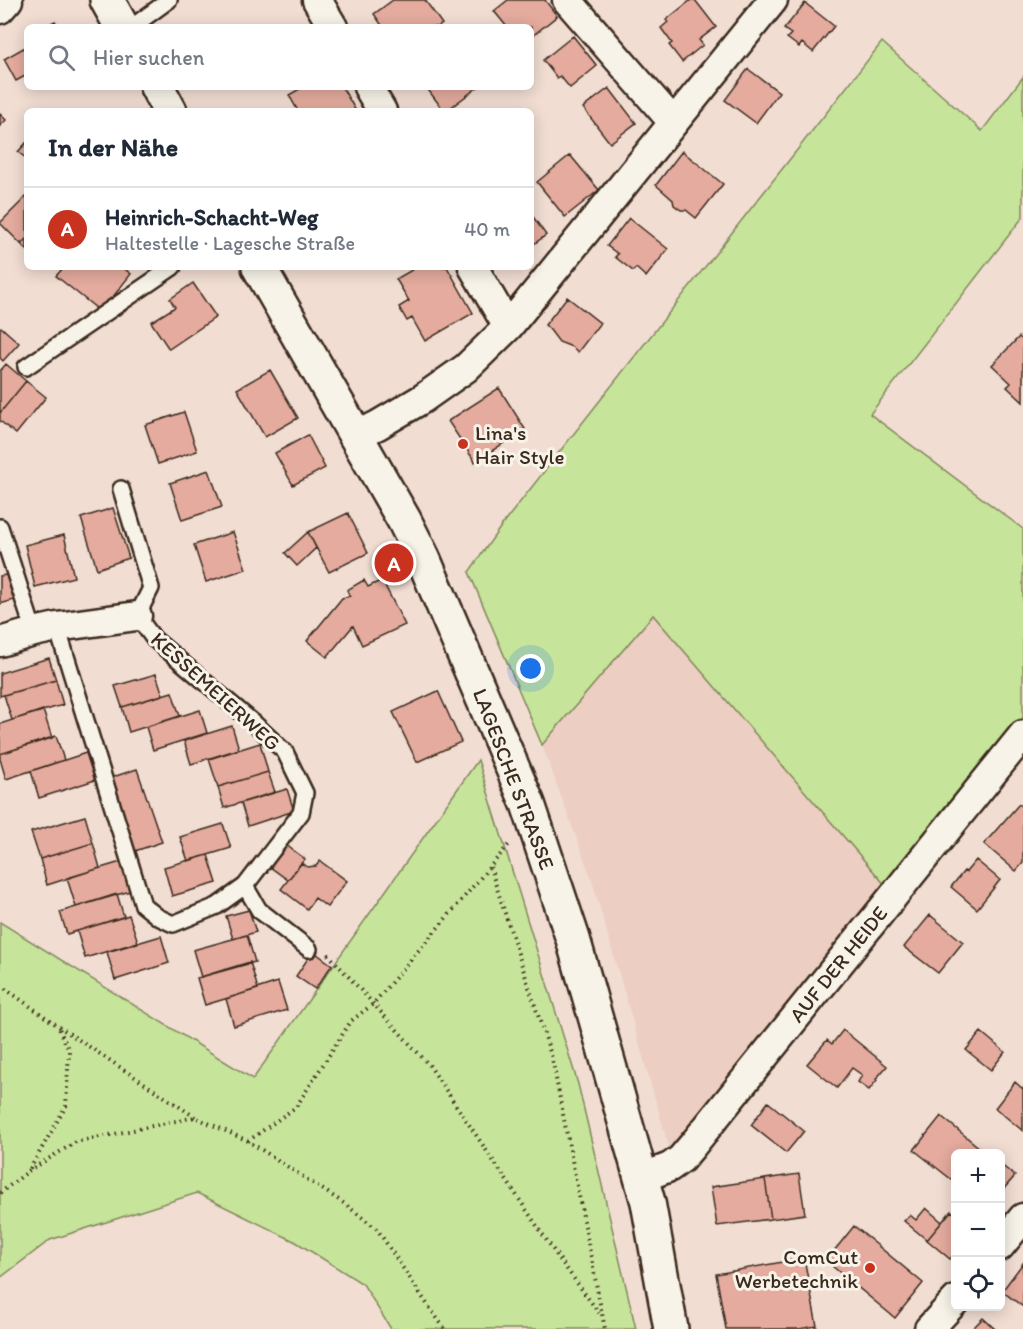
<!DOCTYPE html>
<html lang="de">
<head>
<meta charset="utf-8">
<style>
	body { margin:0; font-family:Itim,sans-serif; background:#f2f2f3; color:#1f2937 }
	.controls { position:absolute; right:18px; bottom:18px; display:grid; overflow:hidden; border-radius:9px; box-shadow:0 3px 15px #0003 }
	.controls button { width:54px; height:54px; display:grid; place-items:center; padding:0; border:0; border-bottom:2px solid #e0e1e3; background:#fff; color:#1f2937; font:30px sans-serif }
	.you { position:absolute; left:531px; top:669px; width:21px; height:21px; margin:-15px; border:4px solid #fff; border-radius:50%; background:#1a73e8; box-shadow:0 0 0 9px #1a73e833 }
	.badge { display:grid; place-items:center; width:39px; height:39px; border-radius:50%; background:#c8321e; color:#fff; font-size:20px; font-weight:700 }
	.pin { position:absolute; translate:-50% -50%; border:3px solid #fff; box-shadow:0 2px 6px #0006 }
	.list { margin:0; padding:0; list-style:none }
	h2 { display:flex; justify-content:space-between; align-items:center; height:78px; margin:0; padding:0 24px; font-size:26px }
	h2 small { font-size:20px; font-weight:400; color:#747a83 }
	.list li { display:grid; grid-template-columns:39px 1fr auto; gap:18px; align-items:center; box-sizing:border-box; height:84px; padding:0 24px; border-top:2px solid #e0e1e3 }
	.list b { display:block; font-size:22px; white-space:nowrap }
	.list p { margin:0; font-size:20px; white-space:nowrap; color:#747a83 }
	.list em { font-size:20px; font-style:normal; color:#747a83 }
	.icon { flex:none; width:33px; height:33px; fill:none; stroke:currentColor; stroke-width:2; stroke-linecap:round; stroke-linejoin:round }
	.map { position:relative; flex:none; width:1023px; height:1329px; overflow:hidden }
	.search { position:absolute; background:#fff; box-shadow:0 3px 15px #0003; left:24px; top:24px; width:510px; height:66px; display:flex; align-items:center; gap:15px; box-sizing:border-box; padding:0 21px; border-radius:9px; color:#747a83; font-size:22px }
	.panel { position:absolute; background:#fff; box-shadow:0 3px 15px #0003; left:24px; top:108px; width:510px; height:162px; border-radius:9px }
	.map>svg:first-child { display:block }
	.built { fill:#edcec2 }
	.green { fill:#c7e49b; stroke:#81875c; stroke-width:1.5 }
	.building { fill:#e4ab9e; stroke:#3b2a1e; stroke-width:1.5 }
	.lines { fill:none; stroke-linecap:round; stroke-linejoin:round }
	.lane-casing { stroke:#3b2a1e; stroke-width:20 }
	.street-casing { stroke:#3b2a1e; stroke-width:33 }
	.secondary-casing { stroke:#3b2a1e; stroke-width:38 }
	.path { stroke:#3b2a1e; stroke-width:4; stroke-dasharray:1.5 4.5; stroke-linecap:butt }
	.lane { stroke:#f7f3e8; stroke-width:15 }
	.street { stroke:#f7f3e8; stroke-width:28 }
	.secondary { stroke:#f7f3e8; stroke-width:33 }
	.poi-dot { fill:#c8321e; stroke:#f7f3e8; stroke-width:2 }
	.labels { text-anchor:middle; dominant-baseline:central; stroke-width:6; stroke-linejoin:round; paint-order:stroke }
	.poi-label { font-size:21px; fill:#3b2a1e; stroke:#f7f3e8; text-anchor:start }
	.street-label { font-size:21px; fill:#3b2a1e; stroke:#f7f3e8 }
</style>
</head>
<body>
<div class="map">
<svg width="1023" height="1329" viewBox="0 0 1023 1329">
	<rect width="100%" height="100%" fill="#f1ddd2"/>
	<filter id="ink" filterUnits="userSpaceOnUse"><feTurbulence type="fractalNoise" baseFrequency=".0167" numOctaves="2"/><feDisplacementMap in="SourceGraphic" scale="12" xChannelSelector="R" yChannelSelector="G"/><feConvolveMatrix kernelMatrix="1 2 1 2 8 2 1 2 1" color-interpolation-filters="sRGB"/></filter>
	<g filter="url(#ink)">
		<path class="built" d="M 653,614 L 887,887 L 671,1154 L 591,877 L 542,745 Z"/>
		<path class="green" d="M 882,42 L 982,131 L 1023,77 L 1023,217 L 870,414 L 1023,529 L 1023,719 L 887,887 L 653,615 L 542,745 L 469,572 L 502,525 Z
			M 478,760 L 578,1084 L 636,1329 L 391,1329 L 363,1284 L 296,1242 L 197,1193 L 50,1240 L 0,1278 L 0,922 L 253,1079 Z"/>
		<path class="building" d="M 393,0 L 425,0 L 442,24 L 438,27 L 383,27 L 374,14 Z
			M 508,0 L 545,0 L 557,16 L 531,37 L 531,27 L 507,27 L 494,11 Z
			M 691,0 L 695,0 L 716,27 L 699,40 L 703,45 L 682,62 L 669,45 L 672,43 L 661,28 L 668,22 L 666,20 Z
			M 805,3 L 834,26 L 813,52 L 802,43 L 799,47 L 787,38 L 791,34 L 784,29 Z
			M 55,21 L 59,27 L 44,27 Z
			M 573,36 L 597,66 L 570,88 L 560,76 L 557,78 L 543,60 Z
			M 27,46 L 27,75 L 16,81 L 4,59 Z
			M 748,69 L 779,92 L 756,123 L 725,100 Z
			M 303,87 L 342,87 L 356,111 L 298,111 L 289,95 Z
			M 426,87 L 478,87 L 446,111 L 444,111 Z
			M 609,88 L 636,123 L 610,143 L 583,108 Z
			M 0,114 L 6,120 L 0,126 Z
			M 27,142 L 27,159 L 18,152 Z
			M 682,151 L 723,184 L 696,218 L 686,210 L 681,210 L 674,205 L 673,200 L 656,185 Z
			M 570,155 L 599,190 L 565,217 L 537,182 Z
			M 27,196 L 27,238 L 21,244 L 0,223 Z
			M 531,214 L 546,235 L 531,246 Z
			M 629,218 L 668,249 L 646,277 L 636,268 L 633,271 L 615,257 L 618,254 L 607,246 Z
			M 27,238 L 27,250 L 21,244 Z
			M 64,267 L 122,267 L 131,274 L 101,312 L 56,276 Z
			M 417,267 L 447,267 L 473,313 L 425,341 L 412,318 L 407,321 L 399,307 L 409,301 L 396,279 Z
			M 193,283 L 216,317 L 169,349 L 151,322 L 175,307 L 170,299 Z
			M 567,297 L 600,323 L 578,352 L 572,347 L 559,342 L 550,330 L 545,325 Z
			M 1,327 L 19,343 L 3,361 L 0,358 L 0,328 Z
			M 1019,337 L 1023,340 L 1023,402 L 1007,387 L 1011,383 L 992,365 Z
			M 6,364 L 26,381 L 0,413 L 0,371 Z
			M 270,370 L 298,418 L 265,437 L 237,389 Z
			M 26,381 L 46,397 L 16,434 L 0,421 L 0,413 Z
			M 499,388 L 525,429 L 475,462 L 448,421 Z
			M 184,412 L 197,451 L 158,464 L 145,425 Z
			M 308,435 L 325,468 L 293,485 L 275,453 Z
			M 209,470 L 222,507 L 182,520 L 170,483 Z
			M 113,508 L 129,558 L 97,569 L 81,518 Z
			M 348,513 L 368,553 L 329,572 L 308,532 Z
			M 233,532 L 246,569 L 206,582 L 194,545 Z
			M 308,532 L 316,548 L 297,566 L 285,553 Z
			M 64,535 L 74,577 L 35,587 L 25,545 Z
			M 6,575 L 14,600 L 0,604 L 0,576 Z
			M 364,580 L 368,587 L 382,580 L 405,625 L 362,645 L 353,626 L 327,657 L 307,641 L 342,598 L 350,596 L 347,590 Z
			M 49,658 L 56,680 L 0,696 L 0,673 Z
			M 156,674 L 163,695 L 122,707 L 115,686 Z
			M 56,680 L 63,705 L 12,720 L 4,695 Z
			M 438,691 L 461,742 L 417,762 L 393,712 Z
			M 172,692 L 180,716 L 129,732 L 122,707 Z
			M 43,710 L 52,738 L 0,754 L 0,724 Z
			M 200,710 L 207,733 L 153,750 L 146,727 Z
			M 232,726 L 239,749 L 191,764 L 184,741 Z
			M 56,736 L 64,760 L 6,779 L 0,759 L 0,754 Z
			M 260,743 L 268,772 L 218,787 L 209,759 Z
			M 86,753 L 95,780 L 39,798 L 31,771 Z
			M 137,769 L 162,842 L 135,851 L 110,778 Z
			M 268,772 L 275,792 L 224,808 L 218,787 Z
			M 287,789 L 294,811 L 248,826 L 241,803 Z
			M 1019,804 L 1023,807 L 1023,863 L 1016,871 L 984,844 Z
			M 85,816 L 93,843 L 40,859 L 31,832 Z
			M 223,824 L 231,848 L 188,861 L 180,837 Z
			M 93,843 L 100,868 L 47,885 L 40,859 Z
			M 286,845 L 305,859 L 288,880 L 270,867 Z
			M 208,855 L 217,883 L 172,896 L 164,867 Z
			M 976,860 L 1000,880 L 977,909 L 951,887 L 964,871 L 966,872 Z
			M 320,861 L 347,881 L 327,907 L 315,898 L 307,909 L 281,889 L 301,863 L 307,867 L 316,866 Z
			M 121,862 L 130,891 L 76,907 L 67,878 Z
			M 117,894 L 124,917 L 67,934 L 60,912 Z
			M 249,910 L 256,932 L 233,939 L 226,916 Z
			M 129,915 L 138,942 L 85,958 L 77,931 Z
			M 930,915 L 963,942 L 938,973 L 904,947 Z
			M 247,935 L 255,962 L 201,977 L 193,950 Z
			M 161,936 L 169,963 L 115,980 L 107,952 Z
			M 313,951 L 332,965 L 315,989 L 296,976 Z
			M 250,962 L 258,989 L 205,1005 L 197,978 Z
			M 278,982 L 287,1010 L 234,1026 L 226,999 Z
			M 843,1030 L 887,1066 L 876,1079 L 877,1080 L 869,1090 L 858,1082 L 862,1075 L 852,1068 L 837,1088 L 807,1064 L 827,1040 L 832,1044 Z
			M 981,1032 L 1005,1052 L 991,1070 L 966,1050 Z
			M 1015,1082 L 1023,1089 L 1023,1131 L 995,1108 Z
			M 768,1102 L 804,1131 L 786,1153 L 751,1125 Z
			M 941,1116 L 987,1154 L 956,1154 L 956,1183 L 914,1150 Z
			M 1000,1164 L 1015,1176 L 1000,1193 Z
			M 799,1174 L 805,1214 L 771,1219 L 765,1179 Z
			M 765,1179 L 771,1219 L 717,1226 L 711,1187 Z
			M 926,1208 L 942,1222 L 927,1240 L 904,1221 L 910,1215 L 916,1220 Z
			M 951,1211 L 956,1214 L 956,1253 L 950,1259 L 927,1240 Z
			M 854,1226 L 923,1283 L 895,1318 L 826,1261 Z
			M 804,1258 L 817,1326 L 799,1329 L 726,1329 L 716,1274 Z
			M 1023,1263 L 1023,1305 L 1022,1306 L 1002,1291 Z
			M 983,1318 L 995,1329 L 972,1329 Z"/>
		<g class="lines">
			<defs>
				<path id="lane" d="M 132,27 L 169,0
					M 26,367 L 173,267
					M 0,527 L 34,632
					M 57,627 L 143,905 L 158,917 L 173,924 L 217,906 L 245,886 L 301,813 L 305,793 L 285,752 L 255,724 L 154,639 L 137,616 L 151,588 L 121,489
					M 245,886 L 259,910 L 309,949"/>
				<path id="street" d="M 317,0 L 333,27
					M 567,0 L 673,122
					M 0,9 L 8,0
					M 368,87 L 382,111
					M 473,267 L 508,327
					M 356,436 L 378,425 L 422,399 L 466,368 L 508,327 L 773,0
					M 0,642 L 34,632 L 57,627 L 137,616
					M 641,1178 L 670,1167 L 681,1159 L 692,1146 L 1023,735
					M 1000,1246 L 1023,1218
					M 929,1329 L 956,1300"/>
				<path id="secondary" d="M 107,0 L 122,27
					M 157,87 L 170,111
					M 259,267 L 404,520 L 423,558 L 528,804 L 573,939 L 648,1202 L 671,1329"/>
			</defs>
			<use href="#lane" class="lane-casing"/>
			<use href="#street" class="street-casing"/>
			<use href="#secondary" class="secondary-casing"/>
			<path class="path" d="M 490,867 L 552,1058 L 605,1329
				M 328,954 L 429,1065 L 558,1257 L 599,1313
				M 0,985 L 58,1026
				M 248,1141 L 296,1107 L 351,1021 L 373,1004 L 511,842
				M 30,1169 L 66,1106 L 69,1051 L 58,1026 L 195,1117
				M 0,1193 L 30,1170 L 76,1142 L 195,1117 L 248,1141 L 345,1204 L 377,1229 L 429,1307 L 445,1329"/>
			<use href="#lane" class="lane"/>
			<use href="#street" class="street"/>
			<use href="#secondary" class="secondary"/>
		</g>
	</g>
	<g class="poi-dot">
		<circle cx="463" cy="444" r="6"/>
		<circle cx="870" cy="1268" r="6"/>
	</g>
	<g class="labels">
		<g class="poi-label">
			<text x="475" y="432">Lina's<tspan x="475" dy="24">Hair Style</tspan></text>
			<text x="858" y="1256" text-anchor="end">ComCut<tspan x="858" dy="24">Werbetechnik</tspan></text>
		</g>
		<g class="street-label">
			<text transform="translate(216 691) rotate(42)">KESSEMEIERWEG</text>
			<text transform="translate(514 779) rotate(69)">LAGESCHE STRASSE</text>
			<text transform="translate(838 964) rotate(-51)">AUF DER HEIDE</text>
		</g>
	</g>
</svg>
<div class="controls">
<button>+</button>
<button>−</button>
<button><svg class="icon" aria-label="locate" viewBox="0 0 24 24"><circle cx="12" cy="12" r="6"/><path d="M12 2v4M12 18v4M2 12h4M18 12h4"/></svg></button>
</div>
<div class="you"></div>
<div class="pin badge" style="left:394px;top:563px">A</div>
<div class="search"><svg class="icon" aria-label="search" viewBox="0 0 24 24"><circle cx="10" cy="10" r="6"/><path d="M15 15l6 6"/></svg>Hier suchen</div>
<section class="panel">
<h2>In der Nähe<small></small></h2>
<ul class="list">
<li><span class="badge">A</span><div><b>Heinrich-Schacht-Weg</b><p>Haltestelle · Lagesche Straße</p></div><em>40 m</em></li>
</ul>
</section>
</div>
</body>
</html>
